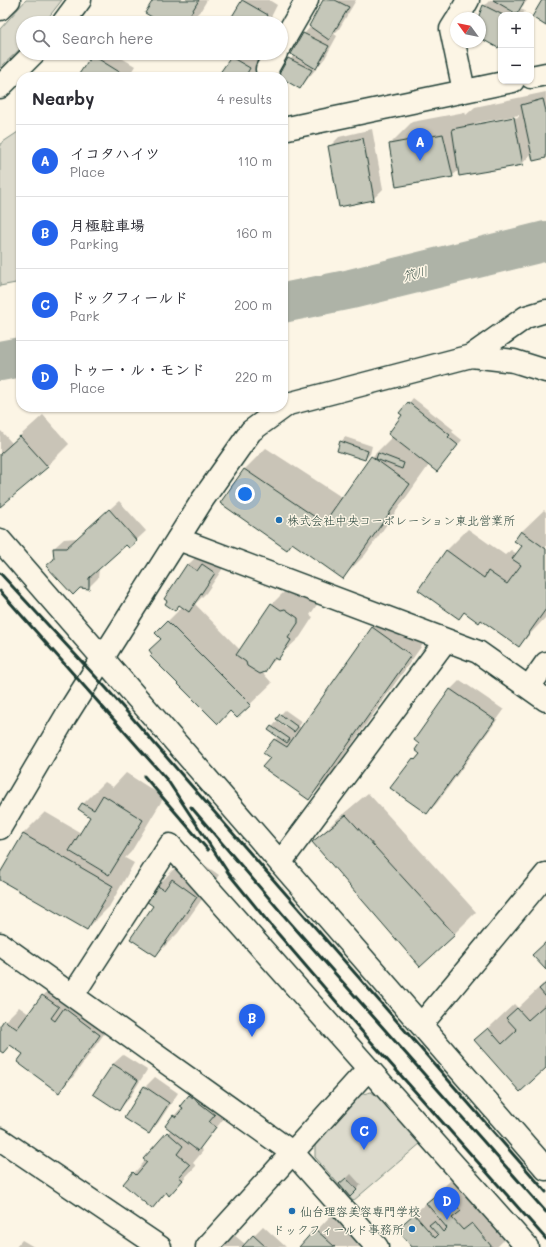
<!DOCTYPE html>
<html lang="en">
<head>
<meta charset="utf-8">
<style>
	body { margin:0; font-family:Mali,"Klee One",sans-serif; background:#f2f2f3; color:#2b2b33 }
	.controls { position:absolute; right:12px; top:12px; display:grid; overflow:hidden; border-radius:8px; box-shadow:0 1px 3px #0004 }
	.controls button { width:36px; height:36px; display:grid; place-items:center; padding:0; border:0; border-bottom:1px solid #e1e1e2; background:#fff; color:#2b2b33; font:20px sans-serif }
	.compass { position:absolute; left:450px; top:12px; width:36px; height:36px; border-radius:50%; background:#fff; box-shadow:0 1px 3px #0004; rotate:303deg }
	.you { position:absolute; left:245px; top:494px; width:14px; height:14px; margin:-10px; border:3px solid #fff; border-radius:50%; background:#1a73e8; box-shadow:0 0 0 6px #1a73e833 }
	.badge { display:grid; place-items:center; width:26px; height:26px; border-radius:50%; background:#2563eb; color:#fff; font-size:13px; font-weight:700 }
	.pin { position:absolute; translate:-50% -33px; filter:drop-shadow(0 1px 2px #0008) }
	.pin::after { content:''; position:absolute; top:21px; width:14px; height:12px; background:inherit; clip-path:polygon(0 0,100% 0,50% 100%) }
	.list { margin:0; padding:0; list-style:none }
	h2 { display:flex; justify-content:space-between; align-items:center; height:52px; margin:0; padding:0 16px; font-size:17px }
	h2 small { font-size:13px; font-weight:400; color:#7c7c81 }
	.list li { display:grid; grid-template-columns:26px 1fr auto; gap:12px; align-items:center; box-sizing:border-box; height:72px; padding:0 16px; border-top:1px solid #e1e1e2 }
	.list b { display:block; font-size:15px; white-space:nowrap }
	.list p { margin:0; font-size:13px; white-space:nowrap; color:#7c7c81 }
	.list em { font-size:13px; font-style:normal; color:#7c7c81 }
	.icon { flex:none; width:22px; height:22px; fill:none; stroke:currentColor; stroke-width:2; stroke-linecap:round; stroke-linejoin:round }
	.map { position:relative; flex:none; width:546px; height:1247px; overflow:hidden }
	.search { position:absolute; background:#fff; box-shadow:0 1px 3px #0004; left:16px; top:16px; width:272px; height:44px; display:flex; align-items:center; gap:10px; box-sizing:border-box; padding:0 14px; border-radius:22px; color:#7c7c81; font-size:15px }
	.panel { position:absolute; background:#fff; box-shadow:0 1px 3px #0004; left:16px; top:72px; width:272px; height:340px; border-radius:16px }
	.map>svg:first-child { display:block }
	.green { fill:#dcdacc; stroke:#7e8c80 }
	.shadow { fill:#0003; fill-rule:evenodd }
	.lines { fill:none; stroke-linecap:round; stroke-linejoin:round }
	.river { stroke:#aeb3a7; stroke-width:40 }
	.building { fill:#c5c7b9; stroke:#1f3d34 }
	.street-casing { stroke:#1f3d34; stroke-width:25 }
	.secondary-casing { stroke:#1f3d34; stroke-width:25 }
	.primary-casing { stroke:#1f3d34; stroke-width:25 }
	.street { stroke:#fcf5e5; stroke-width:22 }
	.secondary { stroke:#fcf5e5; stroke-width:22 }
	.primary { stroke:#fcf5e5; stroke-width:22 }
	.rail { stroke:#1f3d34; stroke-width:3 }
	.poi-dot { fill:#1f6fb2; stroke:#fcf5e5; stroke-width:1.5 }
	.labels { text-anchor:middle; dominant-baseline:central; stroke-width:3; stroke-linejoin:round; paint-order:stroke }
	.poi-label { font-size:12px; fill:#1f3d34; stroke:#fcf5e5; text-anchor:start }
	.water-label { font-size:13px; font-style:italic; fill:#435a51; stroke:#fcf5e5 }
</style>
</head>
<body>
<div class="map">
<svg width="546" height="1247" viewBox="0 0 546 1247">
	<rect width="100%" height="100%" fill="#fcf5e5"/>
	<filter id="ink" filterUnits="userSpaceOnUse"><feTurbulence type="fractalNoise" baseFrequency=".025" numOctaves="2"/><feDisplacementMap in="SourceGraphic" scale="8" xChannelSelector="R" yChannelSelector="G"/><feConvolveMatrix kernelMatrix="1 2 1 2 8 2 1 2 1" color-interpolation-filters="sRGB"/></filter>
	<g filter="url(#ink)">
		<path class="green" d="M 26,0 L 62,0 L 44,23 L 23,23 L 23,46 L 0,68 L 0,29 Z
			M 21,130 L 21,282 L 0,286 L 0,144 Z
			M 371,1092 L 377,1096 L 379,1095 L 421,1143 L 353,1201 L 315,1157 L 315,1142 L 359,1095 Z"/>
		<path class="shadow" d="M 155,0 L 207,0 L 201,10 L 188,23 L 164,23 Z
			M 243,0 L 269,0 L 277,5 L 268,23 L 229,23 Z
			M 324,0 L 356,0 L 339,29 L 334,34 L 337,36 L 325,58 L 300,88 L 279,76 L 294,55 L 304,34 L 311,26 Z
			M 490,0 L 528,0 L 520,9 L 525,11 L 522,15 L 501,15 L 501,44 L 480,37 L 479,18 L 484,6 Z
			M 96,53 L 113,53 L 135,66 L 128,77 L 78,77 Z
			M 236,53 L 267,53 L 251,77 L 218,77 Z
			M 546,92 L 546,157 L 532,153 L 522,164 L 459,170 L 452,176 L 390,144 L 412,122 L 465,112 L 466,115 L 475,107 ZM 519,115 L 519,117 L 476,125 L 476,123 Z
			M 372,129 L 383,189 L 373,199 L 329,147 L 339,137 Z
			M 283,142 L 287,171 L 283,175 Z
			M 413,398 L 454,430 L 452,432 L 462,440 L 441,466 L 429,465 L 365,555 L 343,577 L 293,542 L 287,549 L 244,470 L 266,448 L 343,498 L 372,457 L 393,436 L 409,403 Z
			M 43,415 L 69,444 L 47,466 L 0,506 L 0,432 L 1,431 L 12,443 Z
			M 345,437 L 372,446 L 370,454 L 365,459 L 341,442 Z
			M 119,501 L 146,531 L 129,547 L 126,544 L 99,569 L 98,578 L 88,588 L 55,559 L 54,548 L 64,539 L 77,538 Z
			M 544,510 L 546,512 L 546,617 L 519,646 L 446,551 L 468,529 L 505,555 L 511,550 L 517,554 L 523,545 L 521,532 Z
			M 205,548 L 232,555 L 206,593 L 195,604 L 240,650 L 272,604 L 294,582 L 320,600 L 310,615 L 313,617 L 300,637 L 262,672 L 272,683 L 237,717 L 156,633 L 183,606 L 180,605 L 175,610 L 188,565 Z
			M 390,610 L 428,637 L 326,781 L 309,799 L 271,758 L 265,753 L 278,736 L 270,730 L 277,721 L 286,728 L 288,726 L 280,715 L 285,710 L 302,722 L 299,726 L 301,728 L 372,627 ZM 283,744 L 291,749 L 282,745 Z
			M 460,680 L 504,710 L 437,803 L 427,813 L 392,788 L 420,753 L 450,690 Z
			M 126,773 L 164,797 L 131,852 L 125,858 L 134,863 L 109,907 L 87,929 L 0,879 L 0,875 L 23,834 L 45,812 L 81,833 L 92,816 L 83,804 L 105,782 L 113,787 Z
			M 368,793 L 476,912 L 454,934 L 314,842 L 336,820 Z
			M 195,858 L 219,875 L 178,933 L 156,955 L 154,905 L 157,886 L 179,864 Z
			M 57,982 L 72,992 L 64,1004 L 67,1006 L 79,995 L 114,1020 L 73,1077 L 59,1091 L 25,1054 L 11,1044 L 3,1052 L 0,1050 L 0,1028 L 5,1021 L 19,1007 L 29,1014 L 43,996 Z
			M 543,984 L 544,985 L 546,984 L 546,1067 L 475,1041 L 514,1004 L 518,1008 Z
			M 123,1055 L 147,1070 L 128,1100 L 118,1110 L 113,1064 Z
			M 155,1077 L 178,1093 L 158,1123 L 149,1132 L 145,1087 Z
			M 200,1086 L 225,1117 L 200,1148 L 203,1151 L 193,1163 L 196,1166 L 169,1194 L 167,1192 L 152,1208 L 134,1173 L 146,1160 L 171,1129 L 174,1116 Z
			M 464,1168 L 516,1228 L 497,1247 L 413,1247 L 398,1229 Z
			M 351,1174 L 361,1185 L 350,1195 L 341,1184 Z
			M 338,1208 L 381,1247 L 301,1247 Z
			M 263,1226 L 286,1247 L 222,1247 L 234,1235 L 245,1244 Z
			M 22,1240 L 34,1247 L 16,1247 Z"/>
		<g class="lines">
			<path class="river" d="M 283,303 L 351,289 L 546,241
				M 0,361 L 21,357"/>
		</g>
		<path class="building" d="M 153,0 L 199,0 L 185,23 L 162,23 L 145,13 Z
			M 242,0 L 268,15 L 264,23 L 228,23 Z
			M 323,0 L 335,0 L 349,7 L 329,40 L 309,26 Z
			M 493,0 L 525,0 L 517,14 Z
			M 542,0 L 546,0 L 546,26 L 532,17 Z
			M 483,5 L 503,15 L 501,15 L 501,44 L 498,48 L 480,38 L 480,18 L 478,18 Z
			M 303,33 L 329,46 L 316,69 L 291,54 Z
			M 92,55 L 126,76 L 77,77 Z
			M 231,57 L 250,68 L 245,77 L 217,77 Z
			M 288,58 L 312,70 L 300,89 L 283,79 L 283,77 L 278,76 Z
			M 543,99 L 546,111 L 546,158 L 533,161 L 521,105 Z
			M 514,117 L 523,165 L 459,176 L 452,129 Z
			M 443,134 L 453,177 L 396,187 L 389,144 Z
			M 363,138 L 374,200 L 339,207 L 328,146 Z
			M 408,402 L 450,435 L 448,437 L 458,445 L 437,472 L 388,434 L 402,415 L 399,413 Z
			M 20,436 L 48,467 L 0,507 L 0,454 Z
			M 340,441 L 368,451 L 365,460 L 337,451 Z
			M 378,453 L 404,463 L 402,469 L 376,459 Z
			M 371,456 L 410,484 L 343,579 L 292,543 L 287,550 L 220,503 L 244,469 L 324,523 Z
			M 109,509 L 137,541 L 129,548 L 126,545 L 89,578 L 89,589 L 80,588 L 73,595 L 46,566 L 54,559 L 53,548 L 66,548 Z
			M 521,531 L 546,549 L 546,609 L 519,647 L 481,620 L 479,623 L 464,612 L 459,619 L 418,590 L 446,550 L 484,578 L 488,571 L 507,584 L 521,565 L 512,559 L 522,546 L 514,541 Z
			M 187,564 L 197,571 L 202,564 L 215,573 L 189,612 L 179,605 L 175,611 L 165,604 L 167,601 L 164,599 Z
			M 271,603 L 281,610 L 285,609 L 298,618 L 298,623 L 288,638 L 291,640 L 278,660 L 274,658 L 265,672 L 260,674 L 247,666 L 246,662 L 236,655 Z
			M 167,621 L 251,705 L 237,718 L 230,711 L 218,724 L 150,656 L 152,654 L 149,650 L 161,639 L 155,633 Z
			M 372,627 L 411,655 L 309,800 L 262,767 L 270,758 L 263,753 L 274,739 L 287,747 Z
			M 450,689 L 495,720 L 427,814 L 390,788 L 413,758 L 415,760 L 420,754 L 415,750 L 419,744 L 414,740 Z
			M 280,714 L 298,727 L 294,732 L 276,719 Z
			M 271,726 L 290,739 L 287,743 L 268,730 Z
			M 103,795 L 143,820 L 109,875 L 69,851 L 90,817 L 78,809 L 82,803 L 94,810 Z
			M 346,815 L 455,935 L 420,967 L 312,842 Z
			M 23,834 L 113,886 L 87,930 L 0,880 L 0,873 Z
			M 172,879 L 197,897 L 156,956 L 130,939 L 153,906 L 146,901 L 156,885 L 164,890 Z
			M 546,942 L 546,970 L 532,955 Z
			M 546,983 L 546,997 L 539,989 Z
			M 42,995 L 59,1007 L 51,1018 L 55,1021 L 64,1008 L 100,1035 L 59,1093 L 17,1062 L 23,1054 L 10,1045 L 3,1053 L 0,1051 L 0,1026 L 4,1020 L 17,1029 Z
			M 546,1004 L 546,1068 L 520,1092 L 474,1040 L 488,1028 L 502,1044 L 517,1030 L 506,1018 L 517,1008 L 528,1020 Z
			M 113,1064 L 138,1080 L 119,1111 L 93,1094 Z
			M 144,1086 L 169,1103 L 149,1134 L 124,1118 Z
			M 189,1095 L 215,1115 L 209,1122 L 216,1127 L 198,1151 L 165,1126 L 173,1115 L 176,1117 L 183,1108 L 180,1106 Z
			M 167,1132 L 183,1146 L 177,1154 L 190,1165 L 179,1177 L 183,1180 L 169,1196 L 166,1192 L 152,1209 L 123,1184 L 133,1172 L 136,1175 L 147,1162 L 143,1159 Z
			M 346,1178 L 357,1190 L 350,1197 L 339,1184 Z
			M 442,1190 L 461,1211 L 452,1218 L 463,1230 L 472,1223 L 492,1247 L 412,1247 L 397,1229 L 414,1214 L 435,1238 L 438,1235 L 429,1225 L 434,1221 L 443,1232 L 447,1228 L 426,1203 Z
			M 315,1229 L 335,1247 L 299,1247 Z
			M 253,1235 L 266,1247 L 242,1247 Z"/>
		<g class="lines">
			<defs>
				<path id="street" d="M 458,18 L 468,0
					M 456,21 L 451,29 L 464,91
					M 281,45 L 307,0
					M 268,77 L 267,69 L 276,53
					M 531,77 L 546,74
					M 283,129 L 513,81
					M 178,539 L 478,652 L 546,700
					M 0,540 L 546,1169
					M 529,687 L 546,663
					M 280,863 L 446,640
					M 0,944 L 293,1153 L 377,1247
					M 73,995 L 170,845 L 527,1247
					M 421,1025 L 546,874
					M 0,1139 L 160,1247"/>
				<path id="secondary" d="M 471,356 L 526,317 L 546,311
					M 0,828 L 66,716 L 203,499 L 251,431 L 288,404 L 471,356 L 514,361 L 546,371
					M 207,1247 L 368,1069"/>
				<path id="primary" d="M 0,9 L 9,0
					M 63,23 L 80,0
					M 0,87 L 34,53"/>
			</defs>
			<use href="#street" class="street-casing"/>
			<use href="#secondary" class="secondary-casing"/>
			<use href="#primary" class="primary-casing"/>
			<use href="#street" class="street"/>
			<use href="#secondary" class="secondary"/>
			<use href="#primary" class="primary"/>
			<path class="rail" d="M 0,573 L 107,689 L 546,1192
				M 0,591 L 168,781 L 229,874 L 268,922 L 365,1035 L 546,1239
				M 144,776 L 208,850
				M 191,807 L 286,918 L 546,1212"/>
		</g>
	</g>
	<g class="poi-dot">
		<circle cx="279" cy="520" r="4"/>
		<circle cx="292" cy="1211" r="4"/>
		<circle cx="412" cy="1229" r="4"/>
	</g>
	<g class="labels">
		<g class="poi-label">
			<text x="287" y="520">株式会社中央コーポレーション東北営業所</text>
			<text x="300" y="1211">仙台理容美容専門学校</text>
			<text x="404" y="1229" text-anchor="end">ドックフィールド事務所</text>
		</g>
		<g class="water-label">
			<text transform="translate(415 273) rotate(-14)">笊川</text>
		</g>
	</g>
</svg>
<div class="controls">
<button>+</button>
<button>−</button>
</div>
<svg class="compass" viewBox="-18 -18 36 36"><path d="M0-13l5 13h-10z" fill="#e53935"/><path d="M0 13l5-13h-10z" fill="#7c7c81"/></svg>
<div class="you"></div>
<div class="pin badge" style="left:420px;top:161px">A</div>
<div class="pin badge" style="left:252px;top:1037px">B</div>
<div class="pin badge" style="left:364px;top:1150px">C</div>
<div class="pin badge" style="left:447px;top:1220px">D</div>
<div class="search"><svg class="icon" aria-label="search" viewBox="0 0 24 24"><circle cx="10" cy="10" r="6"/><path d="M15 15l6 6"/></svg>Search here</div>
<section class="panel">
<h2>Nearby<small>4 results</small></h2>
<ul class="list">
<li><span class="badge">A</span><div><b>イコタハイツ</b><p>Place</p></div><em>110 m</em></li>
<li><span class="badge">B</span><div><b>月極駐車場</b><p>Parking</p></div><em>160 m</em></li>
<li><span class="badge">C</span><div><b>ドックフィールド</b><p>Park</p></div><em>200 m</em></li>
<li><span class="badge">D</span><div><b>トゥー・ル・モンド</b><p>Place</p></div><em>220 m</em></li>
</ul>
</section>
</div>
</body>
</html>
